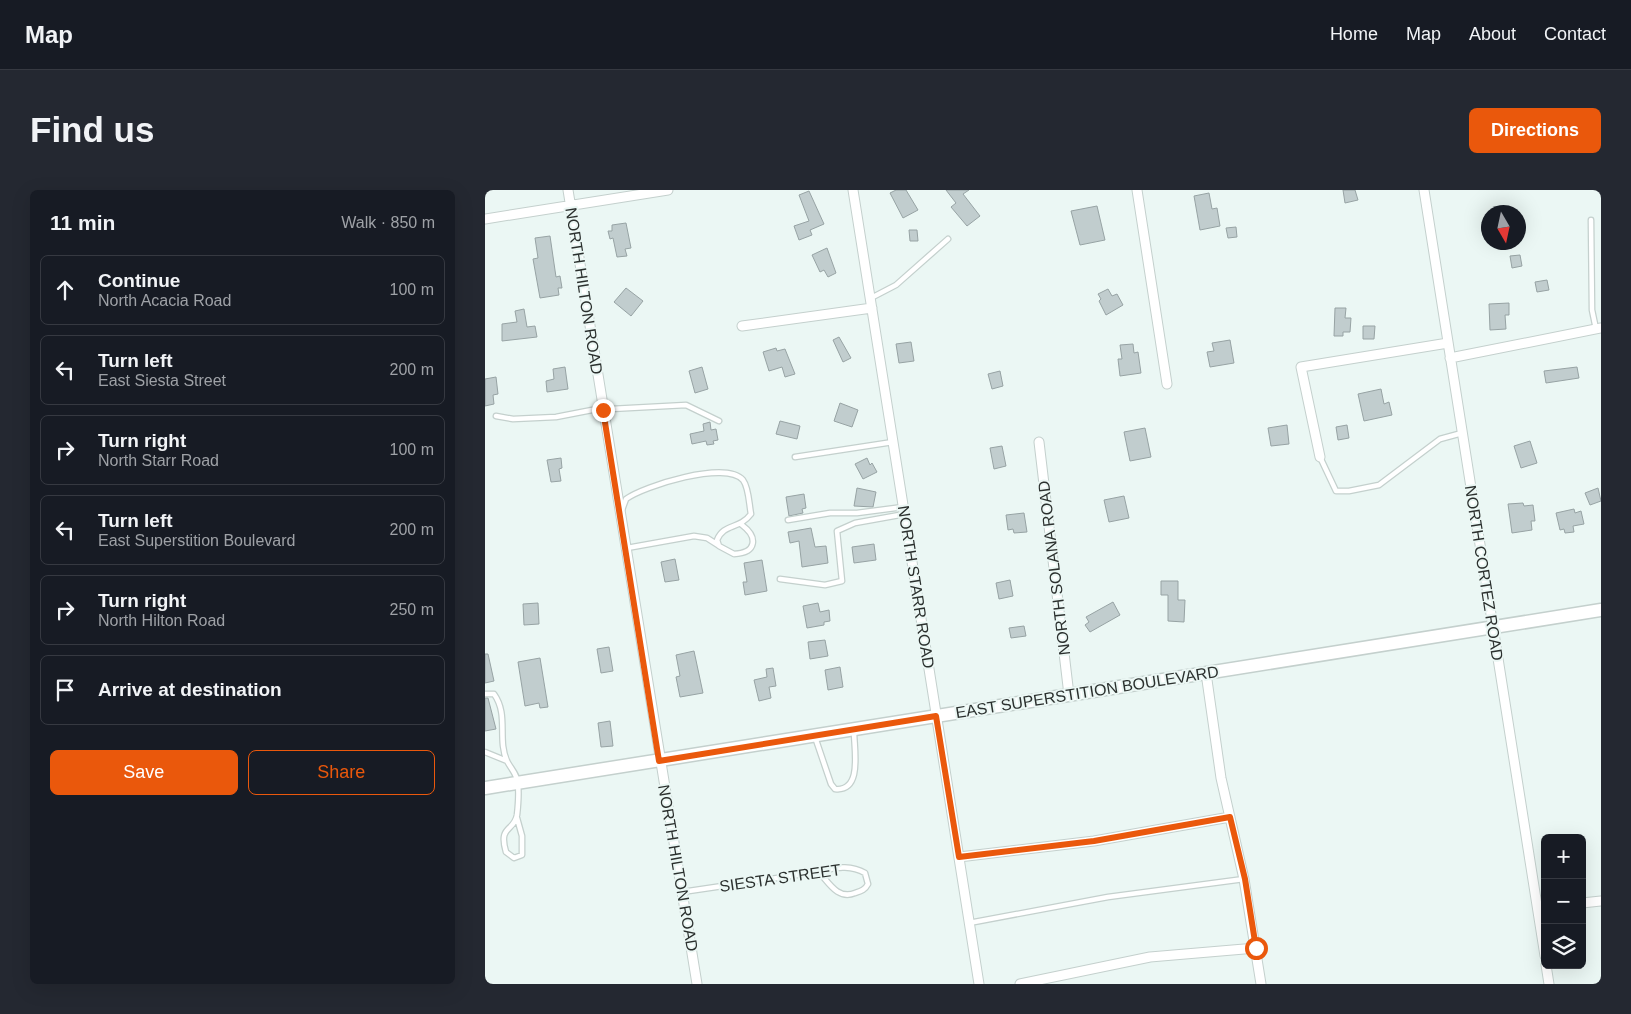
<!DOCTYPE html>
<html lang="en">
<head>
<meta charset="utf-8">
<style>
	body { margin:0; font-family:Arial,sans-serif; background:#242831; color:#f1f3f6 }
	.controls { position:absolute; right:15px; bottom:15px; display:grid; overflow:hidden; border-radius:8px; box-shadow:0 5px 20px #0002 }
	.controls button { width:45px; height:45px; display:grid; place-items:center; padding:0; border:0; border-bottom:1px solid #363941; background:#171b24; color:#f1f3f6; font:25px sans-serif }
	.compass { position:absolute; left:996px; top:15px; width:45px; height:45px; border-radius:50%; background:#171b24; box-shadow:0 5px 20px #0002; rotate:171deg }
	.stop { position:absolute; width:15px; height:15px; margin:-11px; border:4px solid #ea580c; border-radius:50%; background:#fff }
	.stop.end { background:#ea580c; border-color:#fff; box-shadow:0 1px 5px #0008 }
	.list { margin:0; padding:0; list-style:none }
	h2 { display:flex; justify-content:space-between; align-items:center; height:65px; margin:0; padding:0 20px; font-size:21px }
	h2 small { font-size:16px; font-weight:400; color:#9ea1a6 }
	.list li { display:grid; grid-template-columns:32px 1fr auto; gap:15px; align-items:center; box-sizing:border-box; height:70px; margin:0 10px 10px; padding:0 10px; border:1px solid #363941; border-radius:8px }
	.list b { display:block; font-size:19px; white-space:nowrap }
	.list p { margin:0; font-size:16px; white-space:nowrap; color:#9ea1a6 }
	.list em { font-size:16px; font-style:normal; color:#9ea1a6 }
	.actions { display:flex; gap:10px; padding:15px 20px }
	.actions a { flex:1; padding:11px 0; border:1px solid #ea580c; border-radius:8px; text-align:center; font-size:18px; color:#ea580c }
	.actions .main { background:#ea580c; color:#fff }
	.icon { flex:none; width:28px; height:28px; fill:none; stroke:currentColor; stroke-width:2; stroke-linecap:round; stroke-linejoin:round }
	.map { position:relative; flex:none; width:1116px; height:794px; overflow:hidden; border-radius:8px }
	header { display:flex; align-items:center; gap:30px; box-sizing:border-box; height:70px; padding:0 25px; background:#171b24; border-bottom:1px solid #363941 }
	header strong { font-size:24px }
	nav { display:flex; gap:28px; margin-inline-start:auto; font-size:18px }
	.intro { display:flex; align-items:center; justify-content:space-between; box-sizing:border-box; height:120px; padding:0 30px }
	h1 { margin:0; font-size:35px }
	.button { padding:12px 22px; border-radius:8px; background:#ea580c; color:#fff; font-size:18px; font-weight:700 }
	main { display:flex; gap:30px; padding:0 30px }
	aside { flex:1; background:#171b24; border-radius:8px; box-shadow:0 5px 20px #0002 }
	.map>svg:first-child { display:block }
	.building { fill:#c1cdce; stroke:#97a3a4 }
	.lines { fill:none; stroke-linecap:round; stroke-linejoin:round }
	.lane-casing { stroke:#c4d0cd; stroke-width:7 }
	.street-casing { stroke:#c4d0cd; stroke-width:11 }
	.secondary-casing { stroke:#c4d0cd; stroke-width:15 }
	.lane { stroke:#fff; stroke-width:4.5 }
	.street { stroke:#fff; stroke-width:9 }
	.secondary { stroke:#fff; stroke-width:12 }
	.route { stroke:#ea580c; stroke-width:6 }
	.labels { text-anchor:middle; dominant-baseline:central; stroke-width:4; stroke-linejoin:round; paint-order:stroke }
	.street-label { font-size:16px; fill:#2b302e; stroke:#ebf7f4 }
</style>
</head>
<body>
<header>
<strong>Map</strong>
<nav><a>Home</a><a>Map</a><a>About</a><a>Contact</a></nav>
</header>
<div class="intro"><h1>Find us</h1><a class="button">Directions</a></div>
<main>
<aside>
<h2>11 min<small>Walk · 850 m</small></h2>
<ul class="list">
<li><svg class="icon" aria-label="ahead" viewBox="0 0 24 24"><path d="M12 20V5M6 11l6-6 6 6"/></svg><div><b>Continue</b><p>North Acacia Road</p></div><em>100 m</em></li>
<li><svg class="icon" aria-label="left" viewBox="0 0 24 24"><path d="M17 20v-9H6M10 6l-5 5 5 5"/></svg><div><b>Turn left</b><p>East Siesta Street</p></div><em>200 m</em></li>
<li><svg class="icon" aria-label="right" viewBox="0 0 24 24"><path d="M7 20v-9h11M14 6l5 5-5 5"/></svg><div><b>Turn right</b><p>North Starr Road</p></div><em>100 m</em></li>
<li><svg class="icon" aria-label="left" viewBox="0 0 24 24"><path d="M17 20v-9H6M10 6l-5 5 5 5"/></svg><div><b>Turn left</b><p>East Superstition Boulevard</p></div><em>200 m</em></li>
<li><svg class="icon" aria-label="right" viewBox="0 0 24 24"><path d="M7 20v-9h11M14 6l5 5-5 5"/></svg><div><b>Turn right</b><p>North Hilton Road</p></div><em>250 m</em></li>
<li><svg class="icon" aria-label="arrive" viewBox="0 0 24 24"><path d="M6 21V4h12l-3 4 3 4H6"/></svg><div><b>Arrive at destination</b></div></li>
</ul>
<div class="actions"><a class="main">Save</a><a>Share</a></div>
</aside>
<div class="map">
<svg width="1116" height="794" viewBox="0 0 1116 794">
	<rect width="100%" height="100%" fill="#ebf7f4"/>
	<path class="building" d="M 411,0 L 421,0 L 433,20 L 418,28 L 405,3 Z
		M 461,0 L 484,0 L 478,4 L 495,26 L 482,36 L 466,17 L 471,13 Z
		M 858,0 L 870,0 L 873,10 L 860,13 Z
		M 324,1 L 339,34 L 325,40 L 327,45 L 314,50 L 309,36 L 324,31 L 314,5 Z
		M 724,3 L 727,19 L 732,18 L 735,36 L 715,40 L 709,6 Z
		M 612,16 L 620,50 L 595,55 L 586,21 Z
		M 141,33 L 146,58 L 140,59 L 142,66 L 132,67 L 128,48 L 125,49 L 123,41 L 127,41 L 127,35 Z
		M 751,37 L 752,47 L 743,48 L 741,38 Z
		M 424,40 L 432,40 L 433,51 L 425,51 Z
		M 65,46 L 71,87 L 75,86 L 77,98 L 73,98 L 74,105 L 55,108 L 48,69 L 53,68 L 50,48 Z
		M 342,58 L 351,83 L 343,87 L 339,80 L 335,82 L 327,65 Z
		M 1035,65 L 1037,76 L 1027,78 L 1025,66 Z
		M 1062,90 L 1064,100 L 1052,102 L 1050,92 Z
		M 141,98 L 158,111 L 146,126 L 129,112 Z
		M 623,99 L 627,106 L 632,104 L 638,115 L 621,125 L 614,111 L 616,109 L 613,104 Z
		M 1024,113 L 1024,125 L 1020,125 L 1021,139 L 1005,140 L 1004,114 Z
		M 850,118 L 861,118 L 860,128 L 866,128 L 865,142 L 858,142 L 858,146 L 849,146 Z
		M 39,119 L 42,137 L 50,136 L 52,147 L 17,151 L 17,134 L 32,132 L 30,121 Z
		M 878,136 L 890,136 L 889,149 L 878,149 Z
		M 354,147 L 366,168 L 358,172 L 348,150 Z
		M 745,150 L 749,173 L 725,177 L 722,162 L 729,161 L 727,153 Z
		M 426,152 L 429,171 L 414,173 L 411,154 Z
		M 648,154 L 649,163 L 653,162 L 656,183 L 635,186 L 633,169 L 637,169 L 635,155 Z
		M 291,158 L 292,161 L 300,159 L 310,184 L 300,187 L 297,177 L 284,181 L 278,162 Z
		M 80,177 L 83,199 L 62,202 L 61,191 L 69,189 L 68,179 Z
		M 217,177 L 223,199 L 210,203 L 204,181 Z
		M 1092,177 L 1094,188 L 1061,193 L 1059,181 Z
		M 515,181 L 518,196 L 507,199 L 503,184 Z
		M 11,187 L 13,204 L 8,205 L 9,214 L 0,216 L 0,189 Z
		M 896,199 L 899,214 L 904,212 L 907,225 L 879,231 L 873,204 Z
		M 355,213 L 373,220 L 367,237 L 349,231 Z
		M 295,231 L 315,236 L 312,249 L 291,244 Z
		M 225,232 L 226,240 L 231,239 L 233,250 L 228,251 L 229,254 L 222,255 L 221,251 L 207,254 L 205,244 L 219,241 L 218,234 Z
		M 802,235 L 804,254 L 786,256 L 783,238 Z
		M 862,235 L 864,248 L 853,250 L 851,237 Z
		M 660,238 L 666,267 L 645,271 L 639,242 Z
		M 1045,251 L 1052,273 L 1036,278 L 1029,256 Z
		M 517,256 L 521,276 L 509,279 L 505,258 Z
		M 76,268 L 77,278 L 74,279 L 76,291 L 66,292 L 62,270 Z
		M 382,268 L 385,275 L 387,273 L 392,282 L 378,289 L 370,274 Z
		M 372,298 L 391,302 L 388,317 L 369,316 Z
		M 1113,298 L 1116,311 L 1105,315 L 1100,303 Z
		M 319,304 L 321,318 L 317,319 L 318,323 L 304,326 L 301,307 Z
		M 639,306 L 644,328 L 624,332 L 619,310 Z
		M 1038,313 L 1039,316 L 1048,315 L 1050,331 L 1046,331 L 1047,340 L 1027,343 L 1023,314 Z
		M 1089,319 L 1090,323 L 1096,321 L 1099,334 L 1088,336 L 1089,342 L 1080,343 L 1079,339 L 1075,340 L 1071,323 Z
		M 539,323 L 542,342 L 529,343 L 528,339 L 523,340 L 521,325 Z
		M 326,338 L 330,357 L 341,356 L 343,373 L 317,377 L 314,351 L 305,353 L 303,342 Z
		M 389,354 L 391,370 L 369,373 L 367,357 Z
		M 190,369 L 194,390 L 180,392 L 176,372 Z
		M 277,370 L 282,401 L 260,405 L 258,392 L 262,392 L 259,373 Z
		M 525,390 L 528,406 L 514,409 L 511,393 Z
		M 676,391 L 693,391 L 693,410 L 700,410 L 699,432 L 683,431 L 683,405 L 676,405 Z
		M 628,412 L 635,425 L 605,442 L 600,435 L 604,432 L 601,427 Z
		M 53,413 L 54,434 L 39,435 L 38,414 Z
		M 333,413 L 335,422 L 344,420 L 345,431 L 339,432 L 339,435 L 322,438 L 318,416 Z
		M 539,436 L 541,446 L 526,448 L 524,438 Z
		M 340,450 L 343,466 L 325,469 L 323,452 Z
		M 124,457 L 128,481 L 116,483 L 112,459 Z
		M 209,461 L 218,503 L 195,507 L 191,487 L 195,486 L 191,465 Z
		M 0,464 L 3,464 L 9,491 L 0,493 Z
		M 55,468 L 63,517 L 55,518 L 54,513 L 40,516 L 33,472 Z
		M 355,477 L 358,497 L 343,500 L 340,480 Z
		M 288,478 L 291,496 L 284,497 L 286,508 L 274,511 L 269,490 L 282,487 L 281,479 Z
		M 0,508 L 3,508 L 11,539 L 0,541 Z
		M 125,531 L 128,556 L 116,557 L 113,533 Z"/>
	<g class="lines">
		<defs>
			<path id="lane" d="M 1106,30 L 1107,120 L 1111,139
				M 386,108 L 411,95 L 463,49
				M 11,226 L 28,229 L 71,227 L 107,220 L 201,215 L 234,231
				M 310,267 L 408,252
				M 835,267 L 851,301 L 864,301 L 894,295 L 955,249 L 977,243
				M 137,320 L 141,309 C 159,296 241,270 258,290 C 264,298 264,314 266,324 C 254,340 239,333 232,350 L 234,356 L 249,364 C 272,363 273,347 257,335
				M 303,330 L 345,323 L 372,323 L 418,317
				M 142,358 L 209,346 L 222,348 L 233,355
				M 295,389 L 340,395 L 357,391 L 352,341 L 370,333 L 420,324
				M 0,504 L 9,504 C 24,525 12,549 22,571 C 26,579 33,585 33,595 C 34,604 33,616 32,625 C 29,642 13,635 21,662 L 29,668 L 37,665 L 37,646 L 32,628
				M 330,547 L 346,594 L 350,599 C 378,602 369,559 369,541
				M 0,562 L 22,571
				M 197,702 L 339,681 C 352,676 368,676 380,683 L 383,694 C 380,700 376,701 370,703 C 353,710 344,693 334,682
				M 484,733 L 623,707 L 759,689"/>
			<path id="street" d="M 83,0 L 212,794
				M 368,0 L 494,794
				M 652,0 L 682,194
				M 939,0 L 1060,766
				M 0,29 L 183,0
				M 257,136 L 387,118
				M 965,168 L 1116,138
				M 554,252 L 584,505
				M 835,267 L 816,177 L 963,153
				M 721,483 L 736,588 L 759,689 L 776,794
				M 474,667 L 609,651 L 745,627
				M 1097,713 L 1116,711
				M 1061,775 L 1064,794
				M 535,794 L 665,767 L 771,758"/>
			<path id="secondary" d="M 0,598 L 1116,420"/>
		</defs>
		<use href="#lane" class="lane-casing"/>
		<use href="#street" class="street-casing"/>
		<use href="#secondary" class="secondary-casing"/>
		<use href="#lane" class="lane"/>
		<use href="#street" class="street"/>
		<use href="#secondary" class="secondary"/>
	</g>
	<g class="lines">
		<path class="route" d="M 118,220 L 174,571 L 451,526 L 474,667 L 609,651 L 745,627 L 760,689 L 771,758"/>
	</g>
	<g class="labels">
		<g class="street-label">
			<text transform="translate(99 101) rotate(81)">NORTH HILTON ROAD</text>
			<text transform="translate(569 378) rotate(-97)">NORTH SOLANA ROAD</text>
			<text transform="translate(999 383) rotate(81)">NORTH CORTEZ ROAD</text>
			<text transform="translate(431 397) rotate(81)">NORTH STARR ROAD</text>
			<text transform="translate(602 502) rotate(-9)">EAST SUPERSTITION BOULEVARD</text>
			<text transform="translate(193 678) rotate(80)">NORTH HILTON ROAD</text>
			<text transform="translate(295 688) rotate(-8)">SIESTA STREET</text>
		</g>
	</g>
</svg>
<div class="controls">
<button>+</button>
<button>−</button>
<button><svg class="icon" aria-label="layers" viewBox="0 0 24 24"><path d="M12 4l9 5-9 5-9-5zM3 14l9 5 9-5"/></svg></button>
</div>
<svg class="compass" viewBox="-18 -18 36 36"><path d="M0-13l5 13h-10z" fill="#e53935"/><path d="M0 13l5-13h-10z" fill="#9ea1a6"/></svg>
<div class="stop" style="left:771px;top:758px"></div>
<div class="stop end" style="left:118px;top:220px"></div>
</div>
</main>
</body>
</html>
